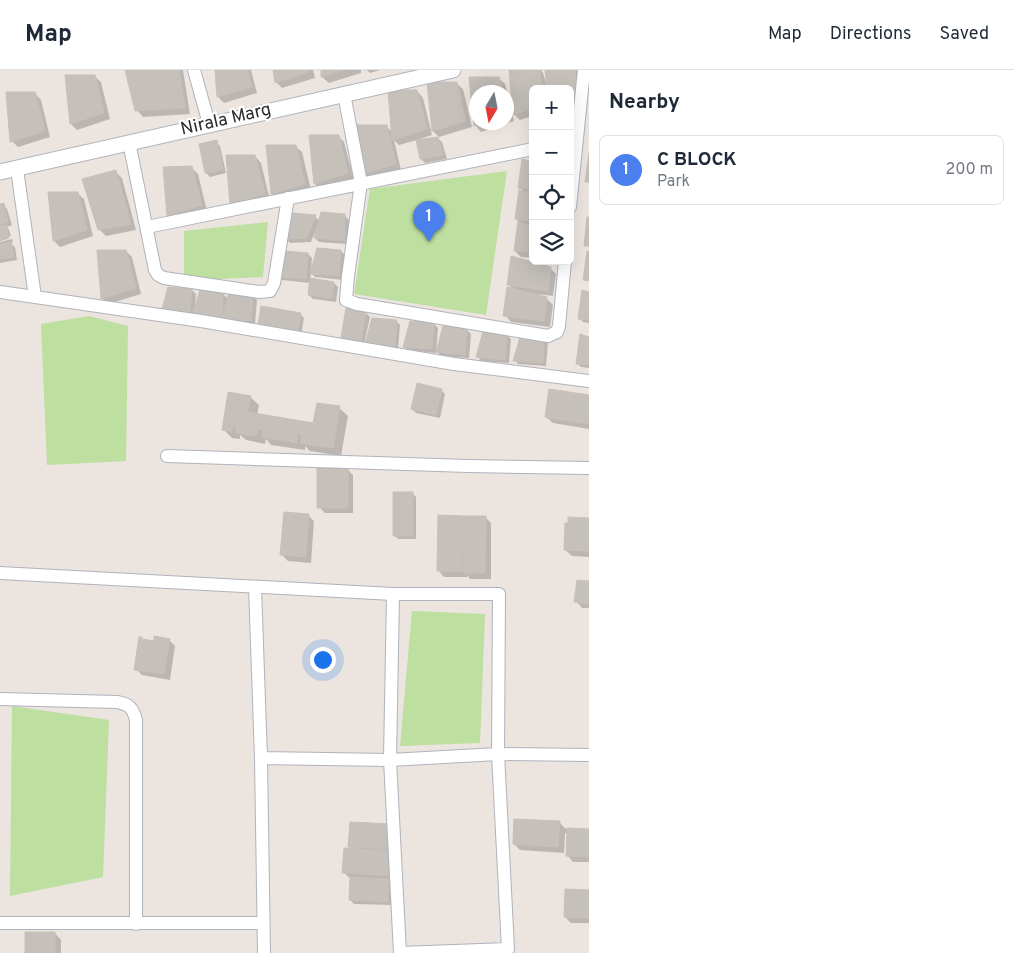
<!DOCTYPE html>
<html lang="en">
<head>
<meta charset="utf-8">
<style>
	body { margin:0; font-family:Overpass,sans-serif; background:#f6f6f7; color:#1f2937 }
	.controls { position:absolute; right:15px; top:15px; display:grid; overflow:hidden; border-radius:8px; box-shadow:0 5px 20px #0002 }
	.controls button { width:45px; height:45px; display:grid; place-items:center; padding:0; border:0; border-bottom:1px solid #e0e1e3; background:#fff; color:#1f2937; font:25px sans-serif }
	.compass { position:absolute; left:469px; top:15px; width:45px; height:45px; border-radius:50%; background:#fff; box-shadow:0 5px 20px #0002; rotate:190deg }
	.you { position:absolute; left:322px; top:589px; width:18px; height:18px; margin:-12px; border:4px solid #fff; border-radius:50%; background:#1a73e8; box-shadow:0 0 0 8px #1a73e833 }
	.badge { display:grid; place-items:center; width:32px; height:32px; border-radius:50%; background:#4a7fed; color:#fff; font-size:16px; font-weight:700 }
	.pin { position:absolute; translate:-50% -41px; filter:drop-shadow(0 1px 2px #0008) }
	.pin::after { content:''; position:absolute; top:26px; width:18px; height:15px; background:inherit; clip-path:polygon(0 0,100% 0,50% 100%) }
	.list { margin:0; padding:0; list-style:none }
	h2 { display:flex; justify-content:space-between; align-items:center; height:65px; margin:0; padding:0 20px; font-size:21px }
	h2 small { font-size:16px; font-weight:400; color:#747a83 }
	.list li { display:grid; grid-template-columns:32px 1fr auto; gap:15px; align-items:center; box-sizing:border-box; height:70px; margin:0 10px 10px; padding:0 10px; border:1px solid #e0e1e3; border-radius:8px }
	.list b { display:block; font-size:19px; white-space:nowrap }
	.list p { margin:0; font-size:16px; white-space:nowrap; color:#747a83 }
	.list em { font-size:16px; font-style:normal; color:#747a83 }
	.icon { flex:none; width:28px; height:28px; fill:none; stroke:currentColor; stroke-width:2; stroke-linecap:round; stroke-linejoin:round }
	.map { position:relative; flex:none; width:589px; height:883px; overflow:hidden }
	header { display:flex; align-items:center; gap:30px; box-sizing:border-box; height:70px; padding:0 25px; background:#fff; border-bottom:1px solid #e0e1e3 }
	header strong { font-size:24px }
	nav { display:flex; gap:28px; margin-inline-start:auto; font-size:18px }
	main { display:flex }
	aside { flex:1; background:#fff }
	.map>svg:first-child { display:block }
	.green { fill:#bddf9f }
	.shadow { fill:#0003; fill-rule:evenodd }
	.building { fill:#c5c0ba; stroke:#c7c0b8 }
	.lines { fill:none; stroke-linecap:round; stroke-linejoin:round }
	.minor-casing { stroke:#afb3bb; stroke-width:14 }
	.tertiary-casing { stroke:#afb3bb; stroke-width:17 }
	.minor { stroke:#fff; stroke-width:12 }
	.tertiary { stroke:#fff; stroke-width:15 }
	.labels { text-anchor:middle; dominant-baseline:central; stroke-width:4.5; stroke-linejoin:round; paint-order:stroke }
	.street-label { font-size:18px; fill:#2b2b2b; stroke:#fff }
</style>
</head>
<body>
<header>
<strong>Map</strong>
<nav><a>Map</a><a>Directions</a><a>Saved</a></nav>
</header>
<main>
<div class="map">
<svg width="589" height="883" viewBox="0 0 589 883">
	<rect width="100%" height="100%" fill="#ece4df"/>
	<path class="green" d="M 507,101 L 486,245 L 354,224 L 370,119 Z
		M 268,152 L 263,207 L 184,211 L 184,161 Z
		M 89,246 L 128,256 L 126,391 L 47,395 L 41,254 Z
		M 412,541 L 485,544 L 480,673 L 400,676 Z
		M 12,636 L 109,650 L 103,807 L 10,826 Z"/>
	<path class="shadow" d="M 126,0 L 183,0 L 190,44 L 143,47 L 137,40 Z
		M 216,0 L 251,0 L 257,23 L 224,33 L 218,27 Z
		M 275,0 L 313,0 L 315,8 L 282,18 L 276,12 Z
		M 322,0 L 361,0 L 361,3 L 329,13 L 322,7 Z
		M 367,0 L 380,0 L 370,3 Z
		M 510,0 L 541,0 L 543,3 L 546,13 L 548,13 L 546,0 L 580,0 L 583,30 L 570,34 L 570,19 L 533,19 L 533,46 L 520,50 L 514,44 Z
		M 94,6 L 101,12 L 110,49 L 77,60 L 71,54 Z
		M 471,8 L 498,8 L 505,14 L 514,51 L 481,62 L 475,55 ZM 477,22 L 507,22 L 507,52 L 477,52 Z
		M 429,13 L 456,13 L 463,19 L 472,57 L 439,67 L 433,61 Z
		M 417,21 L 423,28 L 432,65 L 420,69 L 420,70 L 437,68 L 442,72 L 447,89 L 425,93 L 421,89 L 417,70 L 399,75 L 394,70 L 401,100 L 369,110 L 363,104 L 386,56 L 393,63 Z
		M 35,23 L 41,30 L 50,67 L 18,77 L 12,71 Z
		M 338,66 L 344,72 L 354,110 L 321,120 L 315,114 Z
		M 216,72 L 220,76 L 226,103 L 210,107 L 206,103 Z
		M 268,76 L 295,76 L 302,82 L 311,120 L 278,130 L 272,124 Z
		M 255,86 L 261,93 L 270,130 L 231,134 Z
		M 533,93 L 533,188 L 521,187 L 515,181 L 522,155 L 516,149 L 525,123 L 520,118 Z
		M 192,98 L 198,104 L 207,141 L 175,151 L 169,145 Z
		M 116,102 L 122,108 L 136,160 L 106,166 L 99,159 Z
		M 50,123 L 77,123 L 84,129 L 93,166 L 60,177 L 54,171 Z
		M 0,135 L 3,135 L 7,139 L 12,155 L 7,157 L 9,160 L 11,166 L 0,169 Z
		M 345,146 L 349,150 L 347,174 L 319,172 L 315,168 L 318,160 L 316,160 L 311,172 L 290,173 L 286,169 L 315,147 L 320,151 Z
		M 12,169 L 13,172 L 10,173 L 15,177 L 17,190 L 0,193 L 0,172 Z
		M 318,179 L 341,181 L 345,185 L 343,210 L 315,207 L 311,203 L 310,210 L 334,213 L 338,217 L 336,232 L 313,229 L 309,225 L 310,213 L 282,210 L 278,206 L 308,184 L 312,188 L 311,201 Z
		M 126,181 L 132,187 L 141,224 L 108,234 L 102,228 Z
		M 550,198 L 556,204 L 553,226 L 537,224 L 537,226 L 546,228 L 553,235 L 550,257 L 511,252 L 505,245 L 513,219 L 508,215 Z
		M 192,220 L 196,224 L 195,237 L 223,224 L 228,229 L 253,226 L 257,230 L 255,254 L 166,246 Z
		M 583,221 L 589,223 L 589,253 L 583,252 L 579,248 Z
		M 366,243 L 370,247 L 364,275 L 346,272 L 342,268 Z
		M 300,244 L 304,248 L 301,265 L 263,258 Z
		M 396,251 L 400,255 L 398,280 L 367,273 Z
		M 434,254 L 438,258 L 436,283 L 408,280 L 404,277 Z
		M 467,260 L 471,264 L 469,288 L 441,286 L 437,282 Z
		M 507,265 L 511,269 L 509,293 L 481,291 L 478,287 Z
		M 521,266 L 548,272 L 546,296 L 518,294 L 515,290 Z
		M 581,266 L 589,269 L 589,298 L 581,297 L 577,293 Z
		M 441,320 L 445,324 L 440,348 L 416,343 L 412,339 Z
		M 550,320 L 589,326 L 589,359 L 553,353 L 546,347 Z
		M 250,327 L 259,335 L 257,345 L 314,354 L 339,338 L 348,346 L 341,386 L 310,381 L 305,376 L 305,380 L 271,375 L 266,369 L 265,374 L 246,370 L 240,365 L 240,369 L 232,368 L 224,360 Z
		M 347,399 L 353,405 L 353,443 L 325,443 L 319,437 Z
		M 412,423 L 416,427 L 416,469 L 398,469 L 394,465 Z
		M 308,445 L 314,451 L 311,493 L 288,491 L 282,485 Z
		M 439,447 L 485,447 L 491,453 L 491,509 L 470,509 L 467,505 L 467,507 L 444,507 L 438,500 Z
		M 569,448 L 589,449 L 589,487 L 572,486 L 565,480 Z
		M 578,511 L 589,512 L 589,538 L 582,538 L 576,531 Z
		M 141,568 L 144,571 L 155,572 L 169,570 L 175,576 L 170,610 L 142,605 L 136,599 Z
		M 559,752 L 566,759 L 589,760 L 589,792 L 573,792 L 567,785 L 568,763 L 565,763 L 564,783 L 520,780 L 514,774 Z
		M 390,756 L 396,812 L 390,811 L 392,814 L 392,835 L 354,834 L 350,830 L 351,809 L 344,803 L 354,780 L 349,776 Z
		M 566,820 L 589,821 L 589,853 L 571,853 L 565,847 Z
		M 55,863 L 61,870 L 61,883 L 27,883 Z"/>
	<path class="building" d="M 125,0 L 179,0 L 185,38 L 135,41 Z
		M 215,0 L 247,0 L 252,17 L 217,27 Z
		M 273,0 L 309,0 L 309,2 L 275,13 Z
		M 321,0 L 344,0 L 321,7 Z
		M 509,0 L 539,0 L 543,19 L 533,19 L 533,38 L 513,45 Z
		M 545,0 L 575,0 L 577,23 L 570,26 L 570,19 L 547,19 Z
		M 65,5 L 95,5 L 104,43 L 70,54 Z
		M 469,7 L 499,7 L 503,22 L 477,22 L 477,52 L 485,52 L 474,56 Z
		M 427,12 L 457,12 L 466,51 L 432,61 Z
		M 388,20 L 417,20 L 427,59 L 392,70 Z
		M 6,22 L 35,22 L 45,61 L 10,72 Z
		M 357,55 L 387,55 L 396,94 L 361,105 Z
		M 309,65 L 339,65 L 348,103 L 314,114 Z
		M 438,67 L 443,85 L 420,89 L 416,70 Z
		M 217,70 L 223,100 L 205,103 L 199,74 Z
		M 266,75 L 296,75 L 305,114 L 271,124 Z
		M 589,83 L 589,112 L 585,112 Z
		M 226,85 L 255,85 L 265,124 L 230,134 Z
		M 522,89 L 533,92 L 533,120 L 518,118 Z
		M 192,96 L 202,135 L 167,146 L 163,97 Z
		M 116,100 L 131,154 L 98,160 L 82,109 Z
		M 519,120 L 533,124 L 533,151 L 515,149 Z
		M 48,122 L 78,122 L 87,160 L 53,171 Z
		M 4,133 L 8,152 L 0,154 L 0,134 Z
		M 321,142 L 345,144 L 344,171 L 314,168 Z
		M 292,143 L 316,145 L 307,168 L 284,169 Z
		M 587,147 L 589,147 L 589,176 L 584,176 Z
		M 518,152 L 533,156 L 533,183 L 514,181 Z
		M 6,154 L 9,168 L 0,171 L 0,156 Z
		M 11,172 L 14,187 L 0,189 L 0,174 Z
		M 317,178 L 341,180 L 339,206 L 310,204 Z
		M 97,180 L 126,180 L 136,218 L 101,229 Z
		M 284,181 L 308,183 L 306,209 L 277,207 Z
		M 587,181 L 589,182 L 589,211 L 583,210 Z
		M 511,186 L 551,197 L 548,221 L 507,215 Z
		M 310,208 L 334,212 L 332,228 L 308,225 Z
		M 168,217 L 192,219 L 190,245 L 161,243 Z
		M 507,217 L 547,227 L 544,251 L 503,246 Z
		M 200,220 L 223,222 L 222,249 L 192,246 Z
		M 582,220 L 589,222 L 589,250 L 578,249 Z
		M 229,222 L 253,225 L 251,251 L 222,248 Z
		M 261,236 L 301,243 L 298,262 L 258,255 Z
		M 346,238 L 366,242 L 361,272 L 341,268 Z
		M 372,248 L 397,250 L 395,276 L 365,274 Z
		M 410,251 L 434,253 L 432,279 L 403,277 Z
		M 443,256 L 467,258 L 465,285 L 436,282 Z
		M 483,261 L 507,264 L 505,290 L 476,287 Z
		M 521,264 L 544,267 L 543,293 L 513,291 Z
		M 580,264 L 589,267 L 589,295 L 576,294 Z
		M 417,313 L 442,319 L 436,345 L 411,339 Z
		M 549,319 L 589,325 L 589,354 L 545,347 Z
		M 228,322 L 251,326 L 248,342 L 313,353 L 317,333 L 340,336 L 333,378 L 300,373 L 302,365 L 298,364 L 297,373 L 262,367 L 263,360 L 258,359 L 257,366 L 236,363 L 237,358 L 232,357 L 232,362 L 222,360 Z
		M 317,398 L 348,398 L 348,438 L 317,438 Z
		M 393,422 L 413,422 L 413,466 L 393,466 Z
		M 284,442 L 309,444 L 306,487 L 280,485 Z
		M 438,445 L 463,446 L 461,502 L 437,501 Z
		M 463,446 L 486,446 L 485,503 L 463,503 Z
		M 568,447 L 589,448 L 589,481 L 564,480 L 565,453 L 568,453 Z
		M 577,510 L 589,511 L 589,534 L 574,532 Z
		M 154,566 L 170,569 L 164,604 L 134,600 L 139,567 L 142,567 L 142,569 L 154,571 Z
		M 514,749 L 560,751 L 558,777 L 513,774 Z
		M 350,752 L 391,754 L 390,779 L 348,777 Z
		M 567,758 L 589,759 L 589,787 L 566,786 Z
		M 344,778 L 392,781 L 390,806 L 342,803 Z
		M 350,807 L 389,809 L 388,832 L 349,830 Z
		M 565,819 L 589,820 L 589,848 L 564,847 Z
		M 25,862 L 55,862 L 55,883 L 25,883 Z"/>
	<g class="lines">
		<defs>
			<path id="minor" d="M 194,0 L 209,54
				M 344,24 L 361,113 L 348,206 L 346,230 L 357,234 L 548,266 L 557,262 L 559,256 L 565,191
				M 129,72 L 155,200 L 158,205 L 164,208 L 259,222 L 270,221 L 274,213 L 288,128
				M 17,99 L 35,227
				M 570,137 L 584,0
				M 147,157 L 533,79
				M 0,222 L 201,251 L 454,294 L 589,311
				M 167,386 L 468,396 L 589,398
				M 0,503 L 393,524 L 499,524 L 498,684 L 508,879 L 400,883 L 390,690 L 393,524
				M 255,517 L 261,688 L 264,883
				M 0,629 L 117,632 C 129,634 133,638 136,650 L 136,854
				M 261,688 L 390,690 L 498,684 L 589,685
				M 0,853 L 263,853"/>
			<path id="tertiary" d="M 0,102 L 453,0"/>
		</defs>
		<use href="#minor" class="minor-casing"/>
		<use href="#tertiary" class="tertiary-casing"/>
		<use href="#minor" class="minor"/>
		<use href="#tertiary" class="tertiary"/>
	</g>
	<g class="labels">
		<g class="street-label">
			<text transform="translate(226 50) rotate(-13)">Nirala Marg</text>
		</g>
	</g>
</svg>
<div class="controls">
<button>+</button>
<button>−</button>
<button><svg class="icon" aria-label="locate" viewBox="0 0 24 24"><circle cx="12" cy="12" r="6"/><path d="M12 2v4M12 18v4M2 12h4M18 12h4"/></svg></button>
<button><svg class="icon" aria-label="layers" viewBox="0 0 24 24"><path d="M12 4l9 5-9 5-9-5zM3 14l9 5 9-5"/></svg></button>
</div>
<svg class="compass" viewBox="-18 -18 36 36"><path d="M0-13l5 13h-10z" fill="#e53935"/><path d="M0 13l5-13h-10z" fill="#747a83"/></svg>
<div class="you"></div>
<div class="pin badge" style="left:429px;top:172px">1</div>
</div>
<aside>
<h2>Nearby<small></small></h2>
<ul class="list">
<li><span class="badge">1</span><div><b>C BLOCK</b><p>Park</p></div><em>200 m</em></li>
</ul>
</aside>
</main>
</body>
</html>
